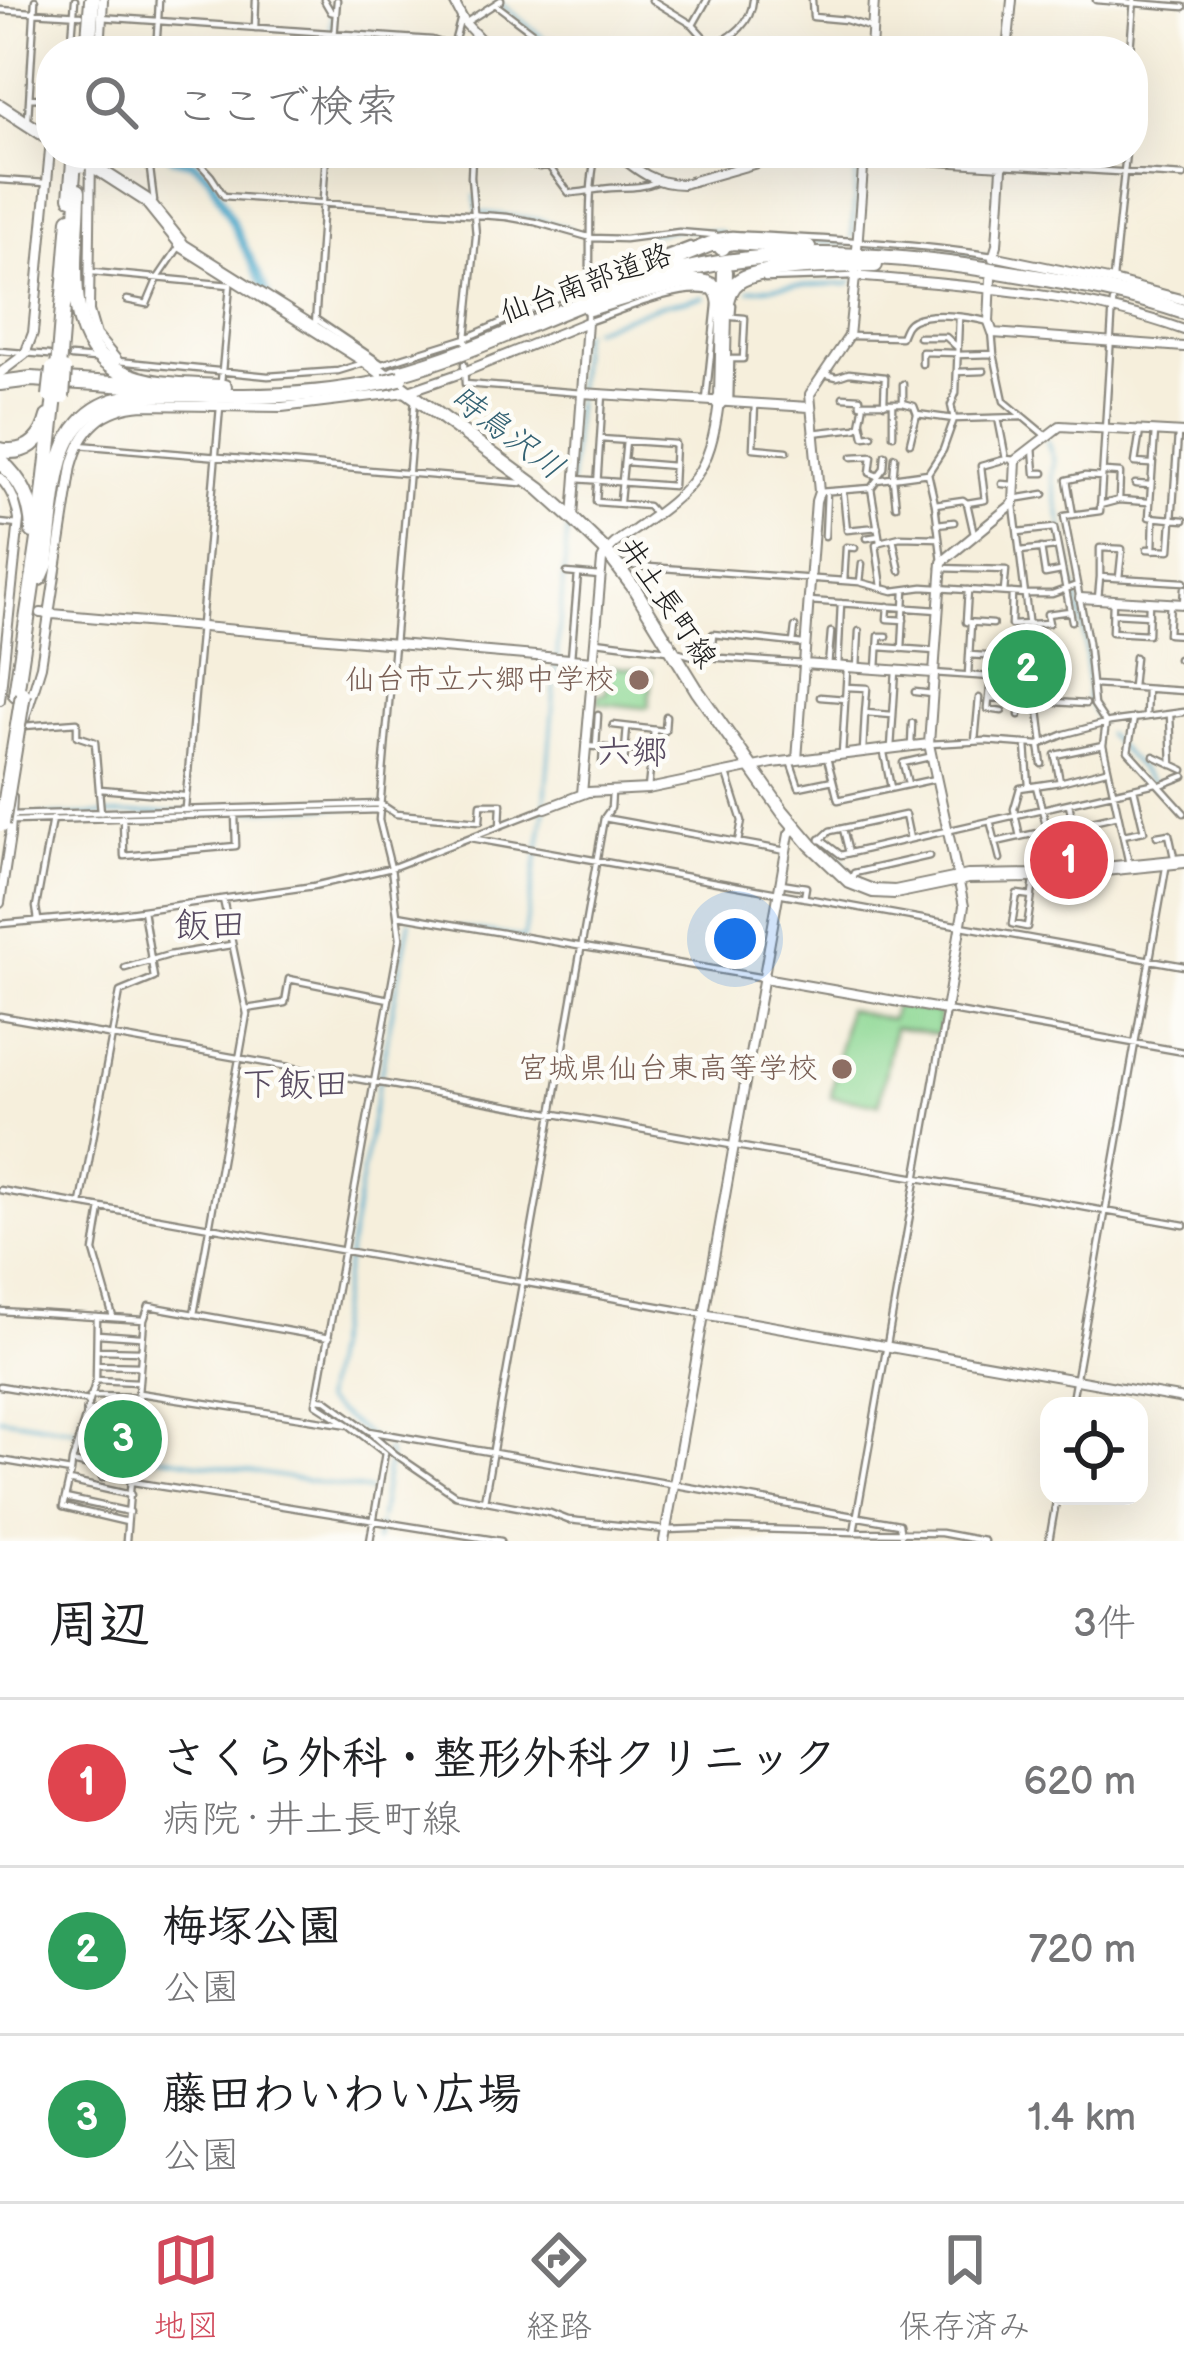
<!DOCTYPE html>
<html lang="ja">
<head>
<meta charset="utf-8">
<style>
	body { margin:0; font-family:"Balsamiq Sans","Klee One",sans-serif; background:#f6f6f6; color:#202124 }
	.controls { position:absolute; right:36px; bottom:36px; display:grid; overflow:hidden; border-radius:24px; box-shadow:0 12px 48px #0002 }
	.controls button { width:108px; height:108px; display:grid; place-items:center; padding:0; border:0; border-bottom:3px solid #e0e0e0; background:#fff; color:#202124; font:60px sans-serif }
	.you { position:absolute; left:735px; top:939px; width:42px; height:42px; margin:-30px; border:9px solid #fff; border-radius:50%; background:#1a73e8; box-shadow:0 0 0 18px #1a73e833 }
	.badge { display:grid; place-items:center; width:78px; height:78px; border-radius:50%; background:#d1495b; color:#fff; font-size:39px; font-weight:700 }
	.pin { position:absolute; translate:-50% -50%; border:6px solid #fff; box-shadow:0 3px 12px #0006 }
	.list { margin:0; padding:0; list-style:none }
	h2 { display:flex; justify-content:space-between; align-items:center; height:156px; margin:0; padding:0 48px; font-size:51px }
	h2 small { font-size:39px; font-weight:400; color:#757577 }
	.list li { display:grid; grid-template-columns:78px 1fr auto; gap:36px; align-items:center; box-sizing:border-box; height:168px; padding:0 48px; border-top:3px solid #e0e0e0 }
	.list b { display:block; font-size:45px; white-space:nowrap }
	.list p { margin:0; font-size:39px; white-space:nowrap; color:#757577 }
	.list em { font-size:39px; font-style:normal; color:#757577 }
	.icon { flex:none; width:66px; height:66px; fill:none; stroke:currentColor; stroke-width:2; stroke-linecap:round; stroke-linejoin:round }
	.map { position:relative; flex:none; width:1184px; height:1541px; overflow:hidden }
	.search { position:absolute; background:#fff; box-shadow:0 12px 48px #0002; left:36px; right:36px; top:36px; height:132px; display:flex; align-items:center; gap:30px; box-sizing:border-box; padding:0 42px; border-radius:48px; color:#757577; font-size:45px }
	.sheet { height:660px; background:#fff }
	nav { display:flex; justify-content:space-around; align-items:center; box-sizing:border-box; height:168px; border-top:3px solid #e0e0e0; background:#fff; font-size:33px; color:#757577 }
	nav a { display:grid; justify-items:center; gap:6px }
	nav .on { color:#d1495b }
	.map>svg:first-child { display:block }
	.green { fill:#8ed894; stroke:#557a58; stroke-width:3 }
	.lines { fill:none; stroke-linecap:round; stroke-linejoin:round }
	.stream { stroke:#4ca9ca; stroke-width:3 }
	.river { stroke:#4ca9ca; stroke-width:8 }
	.minor-casing { stroke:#89867c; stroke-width:9 }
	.tertiary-casing { stroke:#89867c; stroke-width:12 }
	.primary-casing { stroke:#89867c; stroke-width:16 }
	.motorway-casing { stroke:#89867c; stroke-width:18 }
	.minor { stroke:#fff; stroke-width:4.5 }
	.tertiary { stroke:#fff; stroke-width:8 }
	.primary { stroke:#fff; stroke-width:12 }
	.motorway { stroke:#fff; stroke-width:14 }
	.motorway-bridge-casing { stroke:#89867c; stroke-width:18; stroke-linecap:butt }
	.motorway-bridge { stroke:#fff; stroke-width:14 }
	.education-dot { fill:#8d6e63; stroke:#fdfcf7; stroke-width:4.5 }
	.labels { text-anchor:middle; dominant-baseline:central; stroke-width:9; stroke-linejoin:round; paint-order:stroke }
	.street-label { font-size:30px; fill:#1c1c1c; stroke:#fdfcf7 }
	.education-label { font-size:30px; fill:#785e54; stroke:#fdfcf7; text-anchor:end }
	.water-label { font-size:33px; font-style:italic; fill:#346273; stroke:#fdfcf7 }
	.quarter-label { font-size:36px; fill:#584b61; stroke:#fdfcf7 }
</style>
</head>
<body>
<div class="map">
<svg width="1184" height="1541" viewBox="0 0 1184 1541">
	<rect width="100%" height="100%" fill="#fdfcf7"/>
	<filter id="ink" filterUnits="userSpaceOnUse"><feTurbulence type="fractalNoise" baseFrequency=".00833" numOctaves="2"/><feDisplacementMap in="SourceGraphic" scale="24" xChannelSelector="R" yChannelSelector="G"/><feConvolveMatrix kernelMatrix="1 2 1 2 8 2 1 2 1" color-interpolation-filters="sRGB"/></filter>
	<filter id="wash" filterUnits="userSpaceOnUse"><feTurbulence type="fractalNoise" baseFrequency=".004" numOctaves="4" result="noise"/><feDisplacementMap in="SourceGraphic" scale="48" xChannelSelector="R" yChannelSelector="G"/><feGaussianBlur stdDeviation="2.7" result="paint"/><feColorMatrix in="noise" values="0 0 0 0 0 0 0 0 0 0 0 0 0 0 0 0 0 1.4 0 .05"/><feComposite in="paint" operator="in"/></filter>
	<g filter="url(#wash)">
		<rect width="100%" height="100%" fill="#f6efdc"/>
		<path class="green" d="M 611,666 L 652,671 L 649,706 L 645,708 L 598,703 L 599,694 L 606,694 L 609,668 Z
			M 895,1005 L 940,1013 L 938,1035 L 894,1028 L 879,1104 L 831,1097 L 847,1009 L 891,1020 Z"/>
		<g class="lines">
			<path class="stream" d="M 496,0 L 560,51
				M 331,31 L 332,14
				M 330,51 L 331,36
				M 475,196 L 478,212 L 540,220 L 570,229
				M 646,234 L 676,229 L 722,232
				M 852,237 L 857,160
				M 808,241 L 848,244
				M 865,245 L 974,255 L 988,259
				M 749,290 L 784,286 L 850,284 L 851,281
				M 592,329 L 661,305 L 704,297
				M 1047,441 L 1054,461 L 1052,477 L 1085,639 L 1088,701 L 1099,722
				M 569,507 L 580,337 L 583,332
				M 1107,734 L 1154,784
				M 16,817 L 378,806
				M 835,855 L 841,859 L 850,874
				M 461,928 L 524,938 L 544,815 L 568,522
				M 0,1418 L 78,1430 L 143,1454 L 370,1491
				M 375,1440 L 323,1401 L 372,1119 L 410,920
				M 380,1518 L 389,1456 L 387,1449
				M 376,1541 L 379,1524"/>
			<path class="river" d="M 168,153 L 172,158 L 194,163 L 210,177 L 270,299"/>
		</g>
	</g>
	<g filter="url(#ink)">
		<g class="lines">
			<defs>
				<path id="minor" d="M 159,0 L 158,21 L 432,40 L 453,47 L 461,17
					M 324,0 L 331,12 L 336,13
					M 652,0 L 693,25 L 716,51
					M 812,0 L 813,17 L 846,20 L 872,28
					M 1096,0 L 1184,7
					M 495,4 L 557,51
					M 0,10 L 81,15
					M 100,17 L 158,21 L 156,51
					M 465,23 L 501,0
					M 693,25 L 707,0
					M 255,28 L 256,0
					M 413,39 L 414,51
					M 714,46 C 734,35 751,24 753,0
					M 71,51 L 75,0
					M 333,51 L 337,0
					M 1130,51 L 1134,0
					M 30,98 L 51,99
					M 28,119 L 35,0
					M 148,153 L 154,201 L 150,205
					M 177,153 L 203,157 L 234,153
					M 462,153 L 540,167 L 548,165 L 547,153
					M 193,156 L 211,176 L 224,196 L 507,217 L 535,222 L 592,238 L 625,239 L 679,232 L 715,235
					M 548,165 L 569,193 C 581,193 590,190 602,189 C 622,186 637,190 656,182
					M 1002,165 L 1184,176
					M 0,180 L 46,183
					M 712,237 L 732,234 C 819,239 907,242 993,256
					M 92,272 L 230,285
					M 765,279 L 855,276
					M 1113,279 L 1126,153
					M 589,293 C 592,247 586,197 596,153
					M 127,300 L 147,304 L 158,278 L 181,244
					M 1113,302 L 1100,511 L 1064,516 L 1088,642 L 1094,705 L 1106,723 L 1103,745 L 1129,864
					M 587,313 L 587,322 C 619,312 675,285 708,291
					M 317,320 L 382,364
					M 315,326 L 326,153
					M 992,331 L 994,354 L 1004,401 L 1046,436
					M 849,336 L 901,337 C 904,330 906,323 913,320 C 932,311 970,317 989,322
					M 919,337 L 946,337 L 957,347
					M 466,346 L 466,338 L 589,284 L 690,245
					M 0,351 L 49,355
					M 957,355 L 994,354
					M 71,357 L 95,359
					M 118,361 L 268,376 L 338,371 L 361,364
					M 464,364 L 465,384 L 582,393
					M 922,364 L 922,352 L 957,353
					M 376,366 L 466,338 L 476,236 L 471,177 L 472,156
					M 957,372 L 984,371
					M 824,374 L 837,377 L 849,373 L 885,377 L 884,404
					M 221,382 L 230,286
					M 903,384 L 903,403
					M 603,394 L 596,502 L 648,506 L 656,515
					M 843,397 L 860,398 L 860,404 L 864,403
					M 706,400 L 716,305
					M 730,402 L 731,359 L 743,359 L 745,318 L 732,317 L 733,305
					M 755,404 L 753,448 L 787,451
					M 998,418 L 1006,459
					M 861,422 L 864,436 L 872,435
					M 1140,431 L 1135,463 L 1150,464
					M 1155,432 L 1149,517 L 1184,520
					M 812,433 L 856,428 L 860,425 L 864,403 L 903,403 L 914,406 L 917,414 L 954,419 L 951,405 L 956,393 L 959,317
					M 893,435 L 893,405
					M 910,443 L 917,414
					M 79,445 L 521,483 L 525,478
					M 1033,447 L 1035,473 L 1044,473
					M 852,457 L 872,456 L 870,473 L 878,476 L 878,479
					M 895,457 L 893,479 L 896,506
					M 625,462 L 674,466
					M 1105,472 L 1120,473 L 1119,500
					M 928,473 L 935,504 L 942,562
					M 878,476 L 884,468 L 885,455
					M 576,479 L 673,486 L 675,444 L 600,439
					M 1002,484 L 1014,485
					M 1135,484 L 1151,485
					M 843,491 L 847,530 L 878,527
					M 819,492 L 871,488
					M 1014,499 L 1044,494
					M 620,501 L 626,441
					M 935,504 L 963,500 L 967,503
					M 1014,505 L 1043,743
					M 1100,505 L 1119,500 L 1148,502
					M 1073,515 L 1067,480 L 1085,476 L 1102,477
					M 0,523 L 18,525
					M 937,524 L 954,522
					M 1018,532 L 1054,528 L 1072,621
					M 974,534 L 967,503 L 985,500 L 981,466 L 1006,459 L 1016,460
					M 825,536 L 827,492
					M 867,538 L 879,536
					M 939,538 L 900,537 L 880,542 L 871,488 L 877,480 L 928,473 L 943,450 L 954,419 L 1022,417
					M 893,539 L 900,571
					M 880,542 L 876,545 L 882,587
					M 1041,548 L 1045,574 L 1061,571
					M 1147,549 L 1170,550 L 1178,435
					M 1153,550 L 1154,519
					M 1020,551 L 1056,547
					M 619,567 L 621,565 L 859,582 L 893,591 L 923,587 L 1025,594 L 1052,594 L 1077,585
					M 940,568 L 1006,570 L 1004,592
					M 567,573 L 600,576
					M 1100,577 L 1100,548 L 1122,549 L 1119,578
					M 844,581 L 846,547 L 855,548
					M 860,582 L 862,564
					M 968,590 L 966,622 L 993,624
					M 1012,593 L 1011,625 L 1049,623 L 1047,614 L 1070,611
					M 1098,599 L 1100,577 L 1184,582
					M 1113,600 L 1112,632 L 1148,634 L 1149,602
					M 809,601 L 938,610
					M 1170,603 L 1168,634 L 1184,635
					M 1183,604 L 1184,588
					M 888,606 L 887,619 L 904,620
					M 1113,613 L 1149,615
					M 596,641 L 668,650
					M 793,643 L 795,627
					M 879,647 L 935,651
					M 902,649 L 905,590
					M 679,652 L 693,656 L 804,664
					M 969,655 L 1033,659
					M 711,657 L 713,634 L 803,644
					M 571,658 L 578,574
					M 1178,659 L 1184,660
					M 828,666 L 831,632
					M 838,667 L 841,603
					M 857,668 L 859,631
					M 877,669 L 879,636 L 887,636
					M 933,673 L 1035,680
					M 968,675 L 971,623
					M 991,677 L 988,709 L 1002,711
					M 1035,685 L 1049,683
					M 1094,685 L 1184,691
					M 846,687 L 867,688 L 865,713
					M 1132,687 L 1135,657
					M 915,692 L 933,694
					M 820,697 L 845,699
					M 989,698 L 1086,704
					M 1170,714 L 1172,765
					M 1019,715 L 1021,700
					M 1146,716 L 1147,689
					M 1134,718 L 1128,751 L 1184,813
					M 613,725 L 665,731 L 666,716
					M 24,726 L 77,722 L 77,736 L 95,742 L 101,813
					M 975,741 L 979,698
					M 929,744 L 985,741 L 1039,745 L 1065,734 L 1110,722 L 1184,712
					M 1026,745 L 1029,786
					M 1039,745 L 1042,764
					M 585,746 L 652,752
					M 911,746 L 912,723
					M 596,747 L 598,715
					M 891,748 L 896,671
					M 863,751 L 865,713 L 893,715
					M 884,753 L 891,788
					M 842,754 L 847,669
					M 1154,756 L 1184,770
					M 790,761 L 799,787 L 833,780 L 827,758
					M 624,764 L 627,727
					M 602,765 L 603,748
					M 727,774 L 742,821 L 738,842
					M 833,780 L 838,800 L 935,779
					M 1060,782 L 1055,755 L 1103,745
					M 908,784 L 903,763 L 929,757
					M 1161,785 L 1184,776
					M 1036,786 L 1053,852 L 1055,874
					M 100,789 L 184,796
					M 648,789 L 654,730
					M 612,792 L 611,808 L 604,818 L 786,851
					M 1069,804 L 1075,832
					M 185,808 L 220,407
					M 10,815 L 381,804 L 396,814 L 480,821 L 481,804 L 501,804 L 500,826
					M 123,817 L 124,856 L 236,846 L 235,814
					M 14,821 L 380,810
					M 991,824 L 1000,859
					M 1075,825 L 1118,815
					M 843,829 L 849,853
					M 1123,835 L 1144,831 L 1134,789
					M 1157,836 L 1169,834 L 1174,857
					M 1020,837 L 1014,809 L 1020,788 L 1060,782 L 1106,770
					M 471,838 L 1184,966
					M 820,839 L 841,855 L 1156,783
					M 820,840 L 830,831 L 905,815 L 910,839
					M 996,842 L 1046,831
					M 1077,871 L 1074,856 L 1095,852 L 1099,868
					M 851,880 L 854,873 L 929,856
					M 781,883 L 806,887 L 804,898
					M 1032,896 L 1017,894 L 1012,924 L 1027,927 L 1034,881
					M 398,915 L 764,978
					M 38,920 L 36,907 L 52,819
					M 0,924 L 114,914 L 314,886 L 391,868 L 546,808
					M 125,968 L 169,955 L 231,945
					M 246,1009 L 285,1003 L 289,979 L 389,999
					M 0,1016 L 1184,1225
					M 0,1190 L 703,1314
					M 81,1204 L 120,992 L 154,978 L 143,910
					M 101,1208 L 94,1251 L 113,1317
					M 0,1311 L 144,1320 L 126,1541
					M 194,1314 L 247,1014 L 223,899
					M 144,1320 L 149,1306 L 329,1338
					M 98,1334 L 140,1337
					M 98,1350 L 140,1351
					M 98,1365 L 140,1366
					M 96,1380 L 138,1382
					M 0,1386 L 89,1401
					M 139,1393 L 349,1425 L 385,1453 L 370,1541
					M 90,1396 L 139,1397
					M 318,1399 L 326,1400 L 369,1431 L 899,1524 L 901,1535
					M 1071,1406 L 1166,868
					M 86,1411 L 138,1412
					M 349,1425 L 316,1404 L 400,938 L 391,868 L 379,820 L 415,399
					M 82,1427 L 136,1428
					M 373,1435 L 395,1454 L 455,1495 L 550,1513 L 568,1520 L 666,1530 L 721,1528 L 853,1532
					M 78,1441 L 134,1461
					M 0,1460 L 71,1472 L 72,1462 L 133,1477
					M 72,1462 L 96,1380 L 97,1317
					M 71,1472 L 63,1507 L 127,1522
					M 102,1478 L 111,1441 L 112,1412
					M 69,1481 L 131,1495
					M 133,1482 L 501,1541
					M 65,1498 L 130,1512
					M 484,1501 L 604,818
					M 984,1541 L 941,1533 L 854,1532 L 946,1010 L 1184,1052
					M 1049,1541 L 1057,1496"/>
				<path id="tertiary" d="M 453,0 L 465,23 L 491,51
					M 100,51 L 103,0
					M 871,51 L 874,0
					M 1007,51 L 1012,0
					M 91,153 L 89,311 L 96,335 L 117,360
					M 616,153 C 638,171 654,184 683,184 L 792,153
					M 812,153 L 1002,165
					M 857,249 L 864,155
					M 993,256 L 1113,281 L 1184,300
					M 993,258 L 997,245 L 1003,153
					M 855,276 C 966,286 1079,292 1184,330
					M 991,279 L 989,322 L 993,333 L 1184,347
					M 0,373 L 25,354 L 33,333 L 51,139
					M 0,478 C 12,491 16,503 19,520 L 0,700
					M 573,517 L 582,393 L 809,407
					M 1080,598 L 1184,604
					M 41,613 L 593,661
					M 804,664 L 933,673
					M 25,718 L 41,666 L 72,466 C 82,428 103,408 143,405 L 282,407 L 406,392 L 464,372 L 587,322 L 582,393
					M 797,760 L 816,501 L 819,492 L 810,394 L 849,336 L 856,267
					M 582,794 L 602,560 C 609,545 622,538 636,529 C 693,489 710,473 719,402
					M 546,808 L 588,792 L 648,789 L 773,763 L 929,744
					M 0,903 L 10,836 L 12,797
					M 764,978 L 946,1010 L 964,906 L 929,744 L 942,562 L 1014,503 L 1016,460 L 1060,426 L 1184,433
					M 703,1314 L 1184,1399
					M 664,1541 L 789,834 L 795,827"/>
				<path id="primary" d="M 0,106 L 51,139
					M 73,153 L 146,200 L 183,246 L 366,361 L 540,489 L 573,519 L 606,551 L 634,588 L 698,692 L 783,812 L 811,845 L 850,882 L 873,891 L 895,892 L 968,877 L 1035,876 L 1184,861"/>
				<path id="motorway" d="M 88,51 L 92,0
					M 78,191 C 78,247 58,343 121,372 C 152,387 191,385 224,387
					M 71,197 L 74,162
					M 632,276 L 711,244 L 719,244 L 722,248 L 725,244 L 733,242 L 808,247
					M 726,306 C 728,297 730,287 739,281 C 762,265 846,265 875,265
					M 589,308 C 614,301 683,276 706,283 C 718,287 720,296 721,306
					M 58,369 L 70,219
					M 394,374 C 486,350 569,302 660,276 C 779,242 904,255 1023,275 C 1078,284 1132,294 1184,312
					M 0,383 L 31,379 L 162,387
					M 719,402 L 722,397 L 725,271
					M 0,450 C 26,455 42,441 48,417
					M 0,461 C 22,481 32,501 33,531
					M 40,578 L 46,564 C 51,529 53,464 71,436 C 81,419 96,407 114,401 C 154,389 203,396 244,396 C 291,396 337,392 384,382
					M 16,694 L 39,539 L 55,396"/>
			</defs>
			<use href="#minor" class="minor-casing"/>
			<use href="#tertiary" class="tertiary-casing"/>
			<use href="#primary" class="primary-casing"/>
			<use href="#motorway" class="motorway-casing"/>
			<use href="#minor" class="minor"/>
			<use href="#tertiary" class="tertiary"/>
			<use href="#primary" class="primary"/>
			<use href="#motorway" class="motorway"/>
			<defs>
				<path id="motorway-bridge" d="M 80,165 L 81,153
					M 384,382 L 400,378
					M 50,396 L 53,369
					M 62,397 L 64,370
					M 2,824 L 23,694"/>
			</defs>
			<use href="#motorway-bridge" class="motorway-bridge-casing"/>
			<use href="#motorway-bridge" class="motorway-bridge"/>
		</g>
	</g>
	<g class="education-dot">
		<circle cx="639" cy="680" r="12"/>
		<circle cx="842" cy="1069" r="12"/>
	</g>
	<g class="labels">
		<g class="street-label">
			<text transform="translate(586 284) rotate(-20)">仙台南部道路</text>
			<text transform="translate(667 603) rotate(56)">井土長町線</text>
		</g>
		<g class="education-label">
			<text x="615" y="680">仙台市立六郷中学校</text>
			<text x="818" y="1069">宮城県仙台東高等学校</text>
		</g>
		<g class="water-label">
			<text transform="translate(507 433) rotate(37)">時鳥沢川</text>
		</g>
		<g class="quarter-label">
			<text x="632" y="753">六郷</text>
			<text x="210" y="926">飯田</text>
			<text x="295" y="1085">下飯田</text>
		</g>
	</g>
</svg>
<div class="controls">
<button><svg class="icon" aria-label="locate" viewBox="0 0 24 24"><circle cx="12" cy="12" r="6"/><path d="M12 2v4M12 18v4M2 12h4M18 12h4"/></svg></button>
</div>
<div class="you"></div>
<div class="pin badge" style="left:1069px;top:860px;background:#e0444e">1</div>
<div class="pin badge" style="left:1027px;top:669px;background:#2e9e5b">2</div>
<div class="pin badge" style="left:123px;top:1439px;background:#2e9e5b">3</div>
<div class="search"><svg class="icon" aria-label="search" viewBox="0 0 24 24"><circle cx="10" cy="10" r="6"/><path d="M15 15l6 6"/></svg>ここで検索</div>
</div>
<section class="sheet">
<h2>周辺<small>3件</small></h2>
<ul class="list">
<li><span class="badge" style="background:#e0444e">1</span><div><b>さくら外科・整形外科クリニック</b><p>病院 · 井土長町線</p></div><em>620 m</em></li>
<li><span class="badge" style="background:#2e9e5b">2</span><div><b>梅塚公園</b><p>公園</p></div><em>720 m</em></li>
<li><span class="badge" style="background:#2e9e5b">3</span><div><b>藤田わいわい広場</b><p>公園</p></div><em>1.4 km</em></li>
</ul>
</section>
<nav>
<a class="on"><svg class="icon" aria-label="map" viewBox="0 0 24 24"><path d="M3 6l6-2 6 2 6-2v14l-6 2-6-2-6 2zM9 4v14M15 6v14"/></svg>地図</a>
<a><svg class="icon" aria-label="directions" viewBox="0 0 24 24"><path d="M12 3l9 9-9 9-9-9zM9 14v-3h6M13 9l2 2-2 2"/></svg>経路</a>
<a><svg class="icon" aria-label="saved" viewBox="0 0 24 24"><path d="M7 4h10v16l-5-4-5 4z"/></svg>保存済み</a>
</nav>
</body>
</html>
